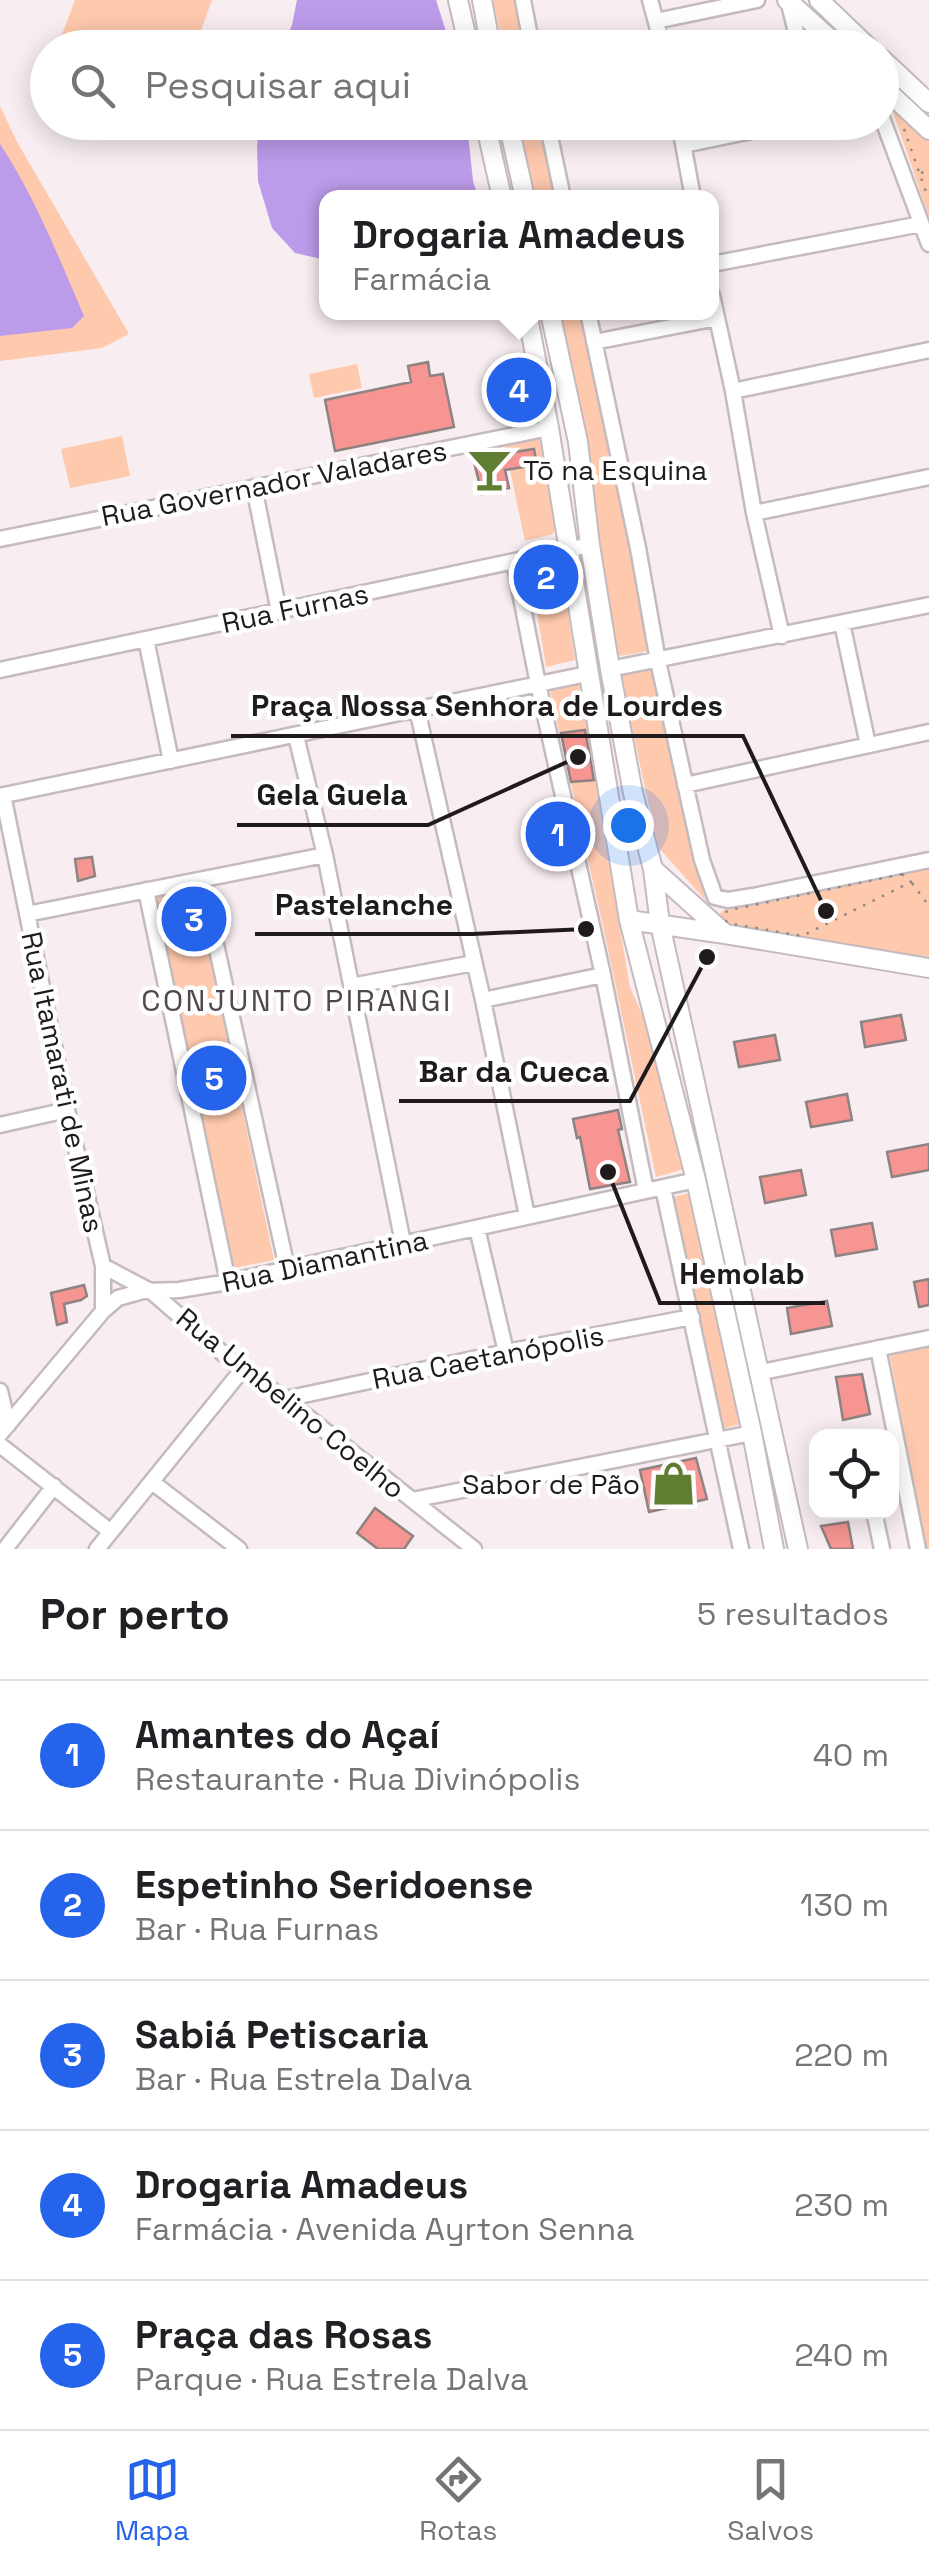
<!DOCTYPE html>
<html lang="pt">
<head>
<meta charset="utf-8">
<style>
	body { margin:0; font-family:"Space Grotesk",sans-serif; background:#f2f2f2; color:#202124 }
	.controls { position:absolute; right:30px; bottom:30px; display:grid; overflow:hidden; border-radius:20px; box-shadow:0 5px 25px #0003 }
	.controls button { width:90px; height:90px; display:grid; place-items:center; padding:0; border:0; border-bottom:2px solid #e0e0e0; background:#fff; color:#202124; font:50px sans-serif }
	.you { position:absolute; left:628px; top:825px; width:35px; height:35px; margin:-25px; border:8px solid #fff; border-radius:50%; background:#1a73e8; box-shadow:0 0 0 15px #1a73e833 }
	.badge { display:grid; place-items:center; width:65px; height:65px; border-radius:50%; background:#2563eb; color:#fff; font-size:32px; font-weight:700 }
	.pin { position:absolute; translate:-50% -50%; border:5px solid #fff; box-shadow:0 2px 10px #0006 }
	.popup { position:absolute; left:319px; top:190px; width:400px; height:130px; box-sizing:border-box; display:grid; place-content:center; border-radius:20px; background:#fff; filter:drop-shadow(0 2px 8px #0005); font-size:32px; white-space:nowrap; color:#757577 }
	.popup b { font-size:38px; color:#202124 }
	.popup::after { content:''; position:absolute; left:50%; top:100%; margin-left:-20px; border:20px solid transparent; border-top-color:#fff }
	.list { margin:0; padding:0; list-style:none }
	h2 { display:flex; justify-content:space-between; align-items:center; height:130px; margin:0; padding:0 40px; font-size:42px }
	h2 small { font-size:32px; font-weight:400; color:#757577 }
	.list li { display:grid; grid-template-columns:65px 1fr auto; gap:30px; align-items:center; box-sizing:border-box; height:150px; padding:0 40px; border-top:2px solid #e0e0e0 }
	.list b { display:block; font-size:38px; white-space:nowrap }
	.list p { margin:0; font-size:32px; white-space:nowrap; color:#757577 }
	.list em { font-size:32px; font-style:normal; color:#757577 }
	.icon { flex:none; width:55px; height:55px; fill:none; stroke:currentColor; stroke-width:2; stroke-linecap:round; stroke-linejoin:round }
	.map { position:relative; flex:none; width:929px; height:1549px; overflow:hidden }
	.search { position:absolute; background:#fff; box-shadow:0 5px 25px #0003; left:30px; right:30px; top:30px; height:110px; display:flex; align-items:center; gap:25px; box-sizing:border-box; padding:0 35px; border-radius:55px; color:#757577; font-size:38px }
	.sheet { height:880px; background:#fff }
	nav { display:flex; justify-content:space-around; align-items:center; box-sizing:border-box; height:140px; border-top:2px solid #e0e0e0; background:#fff; font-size:28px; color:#757577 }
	nav a { display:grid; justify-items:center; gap:5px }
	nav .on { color:#2563eb }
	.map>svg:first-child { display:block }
	.green { fill:#ffc9ad }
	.water { fill:#bc9bea }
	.building { fill:#f69592; stroke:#8c8382; stroke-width:2.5 }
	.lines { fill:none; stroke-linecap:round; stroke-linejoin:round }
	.minor-casing { stroke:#c5bbbf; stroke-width:19 }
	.major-casing { stroke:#c5bbbf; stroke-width:22 }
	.path { stroke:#8e8789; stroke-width:2.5; stroke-dasharray:2.5 8; stroke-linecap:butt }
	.minor { stroke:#fff; stroke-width:14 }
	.major { stroke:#fff; stroke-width:18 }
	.labels { text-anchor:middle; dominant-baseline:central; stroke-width:9; stroke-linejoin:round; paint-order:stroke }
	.poi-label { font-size:28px; fill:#1f1b1c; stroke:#fefefe; text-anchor:start }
	.street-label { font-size:28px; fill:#1f1b1c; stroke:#fefefe }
	.neighbourhood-label { font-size:30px; letter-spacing:2.5px; fill:#4f474a; stroke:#fefefe }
	.leader { fill:none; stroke:#1f1b1c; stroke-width:4 }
	.callout-dot { fill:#1f1b1c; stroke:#fefefe; stroke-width:4 }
	.callout-label { font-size:30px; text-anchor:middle; font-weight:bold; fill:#1f1b1c; stroke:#fefefe; stroke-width:9; stroke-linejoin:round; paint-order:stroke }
</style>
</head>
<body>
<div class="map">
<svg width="929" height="1549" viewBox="0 0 929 1549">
	<rect width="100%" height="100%" fill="#f8eef1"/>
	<path class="green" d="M 75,0 L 212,0 L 195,47 L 66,47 L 58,45 Z
		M 493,0 L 515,0 L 525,47 L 503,47 Z
		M 896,103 L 929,134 L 929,217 L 892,109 Z
		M 0,106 L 17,142 L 129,334 L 102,348 L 0,361 Z
		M 518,123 L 541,123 L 556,197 L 535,197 Z
		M 557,313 L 581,313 L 635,550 L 650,646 L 649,651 L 619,656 L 614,652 C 602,538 579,425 557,313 Z
		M 357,364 L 362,388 L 314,398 L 309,374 Z
		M 539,431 L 557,526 L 553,534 L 525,541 L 504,442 Z
		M 122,436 L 130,476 L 70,488 L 61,449 Z
		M 559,554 L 575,660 L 546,667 L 528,559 Z
		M 652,669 L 705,900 L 658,847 L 620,673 Z
		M 585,680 L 602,824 L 630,987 L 644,1019 L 685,1169 L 656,1177 L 605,935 L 549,686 Z
		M 929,866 L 929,956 L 890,953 L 724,925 L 719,914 L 728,907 L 821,886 Z
		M 195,888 L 274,1260 L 234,1268 L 151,895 Z
		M 693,1192 L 746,1423 L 724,1428 L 673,1197 Z
		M 929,1346 L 929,1549 L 926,1549 L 890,1357 L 893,1354 Z"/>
	<path class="water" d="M 297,0 L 436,0 L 451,47 L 282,47 L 292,25 Z
		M 261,123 L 467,123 L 473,181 L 478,197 L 326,198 L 326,260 L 295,253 L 272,228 L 258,181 L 257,145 Z
		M 0,144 C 35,197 59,258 84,316 L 72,328 L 0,336 Z"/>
	<path class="building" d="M 428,362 L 430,376 L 443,374 L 454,427 L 335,451 L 325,400 L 411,382 L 408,366 Z
		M 500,449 L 501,454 L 534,449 L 537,465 L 505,470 L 509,488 L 482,494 L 472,454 Z
		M 540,566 L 558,566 L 558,588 L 534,588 L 534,568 Z
		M 585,730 L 594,780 L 571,782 L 561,733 Z
		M 92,857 L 95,876 L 78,881 L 75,859 Z
		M 901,1015 L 906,1040 L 865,1047 L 861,1022 Z
		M 775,1035 L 780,1060 L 739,1067 L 734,1042 Z
		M 847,1094 L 852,1120 L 811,1127 L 806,1102 Z
		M 618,1110 L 622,1129 L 618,1130 L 630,1182 L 590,1189 L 580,1137 L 577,1138 L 573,1119 Z
		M 929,1144 L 929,1170 L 892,1177 L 887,1152 Z
		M 801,1170 L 806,1195 L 765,1203 L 760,1177 Z
		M 872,1223 L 877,1249 L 836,1256 L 831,1230 Z
		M 929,1279 L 929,1305 L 919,1307 L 914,1282 Z
		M 84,1285 L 87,1296 L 81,1300 L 64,1304 L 67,1322 L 57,1325 L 51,1293 Z
		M 827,1301 L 832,1326 L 791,1334 L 787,1308 Z
		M 862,1374 L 870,1414 L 843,1420 L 836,1377 Z
		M 696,1458 L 707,1499 L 649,1512 L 640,1470 Z
		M 375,1508 L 413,1536 L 404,1549 L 378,1549 L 357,1533 Z
		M 848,1522 L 853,1549 L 831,1549 L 821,1526 Z"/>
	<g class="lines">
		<defs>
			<path id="minor" d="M 523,0 L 532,48
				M 650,0 L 663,48
				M 788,0 L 800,48
				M 656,21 L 757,0
				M 882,118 L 929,244
				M 547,122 L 563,198
				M 679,122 L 693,198
				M 684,145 L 794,122
				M 712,264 L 921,224
				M 712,295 L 733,391 L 754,513 L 782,636
				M 588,312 L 638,548 L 658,661 L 702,860 L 715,897 L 728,900 L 753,896 L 929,860
				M 594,342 L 717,318
				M 733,391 L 929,350
				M 254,487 L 279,612
				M 754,513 L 929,477
				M 0,539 L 549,428
				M 514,562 L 538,684 L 603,975 L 646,1191
				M 842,623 L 868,745
				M 146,639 L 171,761
				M 610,669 L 929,605
				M 0,670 L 590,545
				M 417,709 L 483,1000 L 527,1216
				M 296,736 L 325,855 L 403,1243
				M 685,785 L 929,732
				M 3,795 L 67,1110 L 103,1266 L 103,1311
				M 0,796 L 587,674
				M 202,881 L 287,1268
				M 146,890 L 228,1282
				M 27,914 L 325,855
				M 351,986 L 474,963
				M 483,1000 L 603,975
				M 0,1125 L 67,1110
				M 663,1188 L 741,1549
				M 477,1228 L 506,1352
				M 103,1266 L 152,1292 L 242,1370 L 285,1399 L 474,1549
				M 878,1348 L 918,1549
				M 757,1373 L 929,1338
				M 0,1391 L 8,1425
				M 285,1399 L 506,1352 L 692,1317
				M 0,1434 L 103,1311 L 118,1298 L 143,1291 L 179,1290 L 228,1282 L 696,1180
				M 0,1445 L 111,1532
				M 152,1482 L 239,1549
				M 412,1500 L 752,1433
				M 874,1511 L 882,1549
				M 5,1549 L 54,1486
				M 97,1549 L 242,1370"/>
			<path id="major" d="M 458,0 L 469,48
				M 482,0 L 491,48
				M 787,0 L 840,48
				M 819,0 L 869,48
				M 882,59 L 929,103
				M 882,86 L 929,130
				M 485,122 L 502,198
				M 508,122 L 525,198
				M 527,312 L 549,428 L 629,920 L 696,1180 L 752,1433 L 774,1549
				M 550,312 L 578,442 L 590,545 L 610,669 L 633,793 L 653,869 L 660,924 L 798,1549
				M 653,869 L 723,932
				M 629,920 L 725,934 L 929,968"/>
		</defs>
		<use href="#minor" class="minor-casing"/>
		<use href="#major" class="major-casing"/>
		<path class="path" d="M 904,129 L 926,192
			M 921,173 L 929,170
			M 902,874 L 911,882 L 802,936 L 728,923 L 725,920 L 726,912 L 730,910 Z
			M 912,883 L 929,906"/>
		<use href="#minor" class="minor"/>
		<use href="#major" class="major"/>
	</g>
	<defs>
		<symbol id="bar-bare" viewBox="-9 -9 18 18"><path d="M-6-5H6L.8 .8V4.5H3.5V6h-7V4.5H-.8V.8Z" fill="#607d32" stroke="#fefefe" stroke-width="2.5" paint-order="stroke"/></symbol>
		<symbol id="shop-bare" viewBox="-9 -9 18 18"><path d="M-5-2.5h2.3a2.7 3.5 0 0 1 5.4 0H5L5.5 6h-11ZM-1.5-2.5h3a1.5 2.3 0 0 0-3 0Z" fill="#607d32" stroke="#fefefe" stroke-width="2.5" paint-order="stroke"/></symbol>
	</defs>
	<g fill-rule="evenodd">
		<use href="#bar-bare" x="458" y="438" width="63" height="63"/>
		<use href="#shop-bare" x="642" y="1452" width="63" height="63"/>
	</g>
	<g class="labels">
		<g class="poi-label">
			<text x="523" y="470">Tō na Esquina</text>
			<text x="640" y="1484" text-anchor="end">Sabor de Pão</text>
		</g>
		<g class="street-label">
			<text transform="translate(274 483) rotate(-11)">Rua Governador Valadares</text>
			<text transform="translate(295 608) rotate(-12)">Rua Furnas</text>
			<text transform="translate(63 1082) rotate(78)">Rua Itamarati de Minas</text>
			<text transform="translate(325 1261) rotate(-12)">Rua Diamantina</text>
			<text transform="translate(488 1357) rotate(-11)">Rua Caetanópolis</text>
			<text transform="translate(291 1403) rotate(39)">Rua Umbelino Coelho</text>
		</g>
		<g class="neighbourhood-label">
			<text x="297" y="1000">CONJUNTO PIRANGI</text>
		</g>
	</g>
	<path class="leader" d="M826 911L743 736H231M578 757L428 825H237M586 929L473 934H255M707 957L630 1101H399M608 1172L660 1303H825"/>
	<g class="callout-dot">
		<circle cx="826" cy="911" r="10"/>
		<circle cx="578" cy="757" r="10"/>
		<circle cx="586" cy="929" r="10"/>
		<circle cx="707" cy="957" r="10"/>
		<circle cx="608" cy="1172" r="10"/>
	</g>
	<g class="callout-label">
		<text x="487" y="716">Praça Nossa Senhora de Lourdes</text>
		<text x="332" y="805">Gela Guela</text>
		<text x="364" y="915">Pastelanche</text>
		<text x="514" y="1082">Bar da Cueca</text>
		<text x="742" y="1284">Hemolab</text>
	</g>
</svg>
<div class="controls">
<button><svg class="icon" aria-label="locate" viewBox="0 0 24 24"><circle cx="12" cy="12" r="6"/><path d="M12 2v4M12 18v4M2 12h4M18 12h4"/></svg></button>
</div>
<div class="you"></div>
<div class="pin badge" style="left:558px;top:834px">1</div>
<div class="pin badge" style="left:546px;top:577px">2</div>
<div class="pin badge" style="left:194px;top:919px">3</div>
<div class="pin badge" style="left:519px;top:390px">4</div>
<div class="popup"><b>Drogaria Amadeus</b>Farmácia</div>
<div class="pin badge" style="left:214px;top:1078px">5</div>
<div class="search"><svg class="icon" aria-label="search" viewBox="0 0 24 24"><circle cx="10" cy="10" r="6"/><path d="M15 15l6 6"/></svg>Pesquisar aqui</div>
</div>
<section class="sheet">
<h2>Por perto<small>5 resultados</small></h2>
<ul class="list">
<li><span class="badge">1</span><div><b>Amantes do Açaí</b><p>Restaurante · Rua Divinópolis</p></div><em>40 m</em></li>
<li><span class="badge">2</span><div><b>Espetinho Seridoense</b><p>Bar · Rua Furnas</p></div><em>130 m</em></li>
<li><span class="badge">3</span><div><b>Sabiá Petiscaria</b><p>Bar · Rua Estrela Dalva</p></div><em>220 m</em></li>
<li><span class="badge">4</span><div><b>Drogaria Amadeus</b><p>Farmácia · Avenida Ayrton Senna</p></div><em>230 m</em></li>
<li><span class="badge">5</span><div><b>Praça das Rosas</b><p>Parque · Rua Estrela Dalva</p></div><em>240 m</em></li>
</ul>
</section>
<nav>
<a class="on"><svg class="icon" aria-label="map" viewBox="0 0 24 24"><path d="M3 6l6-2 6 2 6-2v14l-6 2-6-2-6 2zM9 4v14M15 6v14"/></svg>Mapa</a>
<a><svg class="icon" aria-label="directions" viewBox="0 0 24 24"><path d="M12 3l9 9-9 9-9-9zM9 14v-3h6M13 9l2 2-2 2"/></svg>Rotas</a>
<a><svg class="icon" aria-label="saved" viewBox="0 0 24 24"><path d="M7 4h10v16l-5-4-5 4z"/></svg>Salvos</a>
</nav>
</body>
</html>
